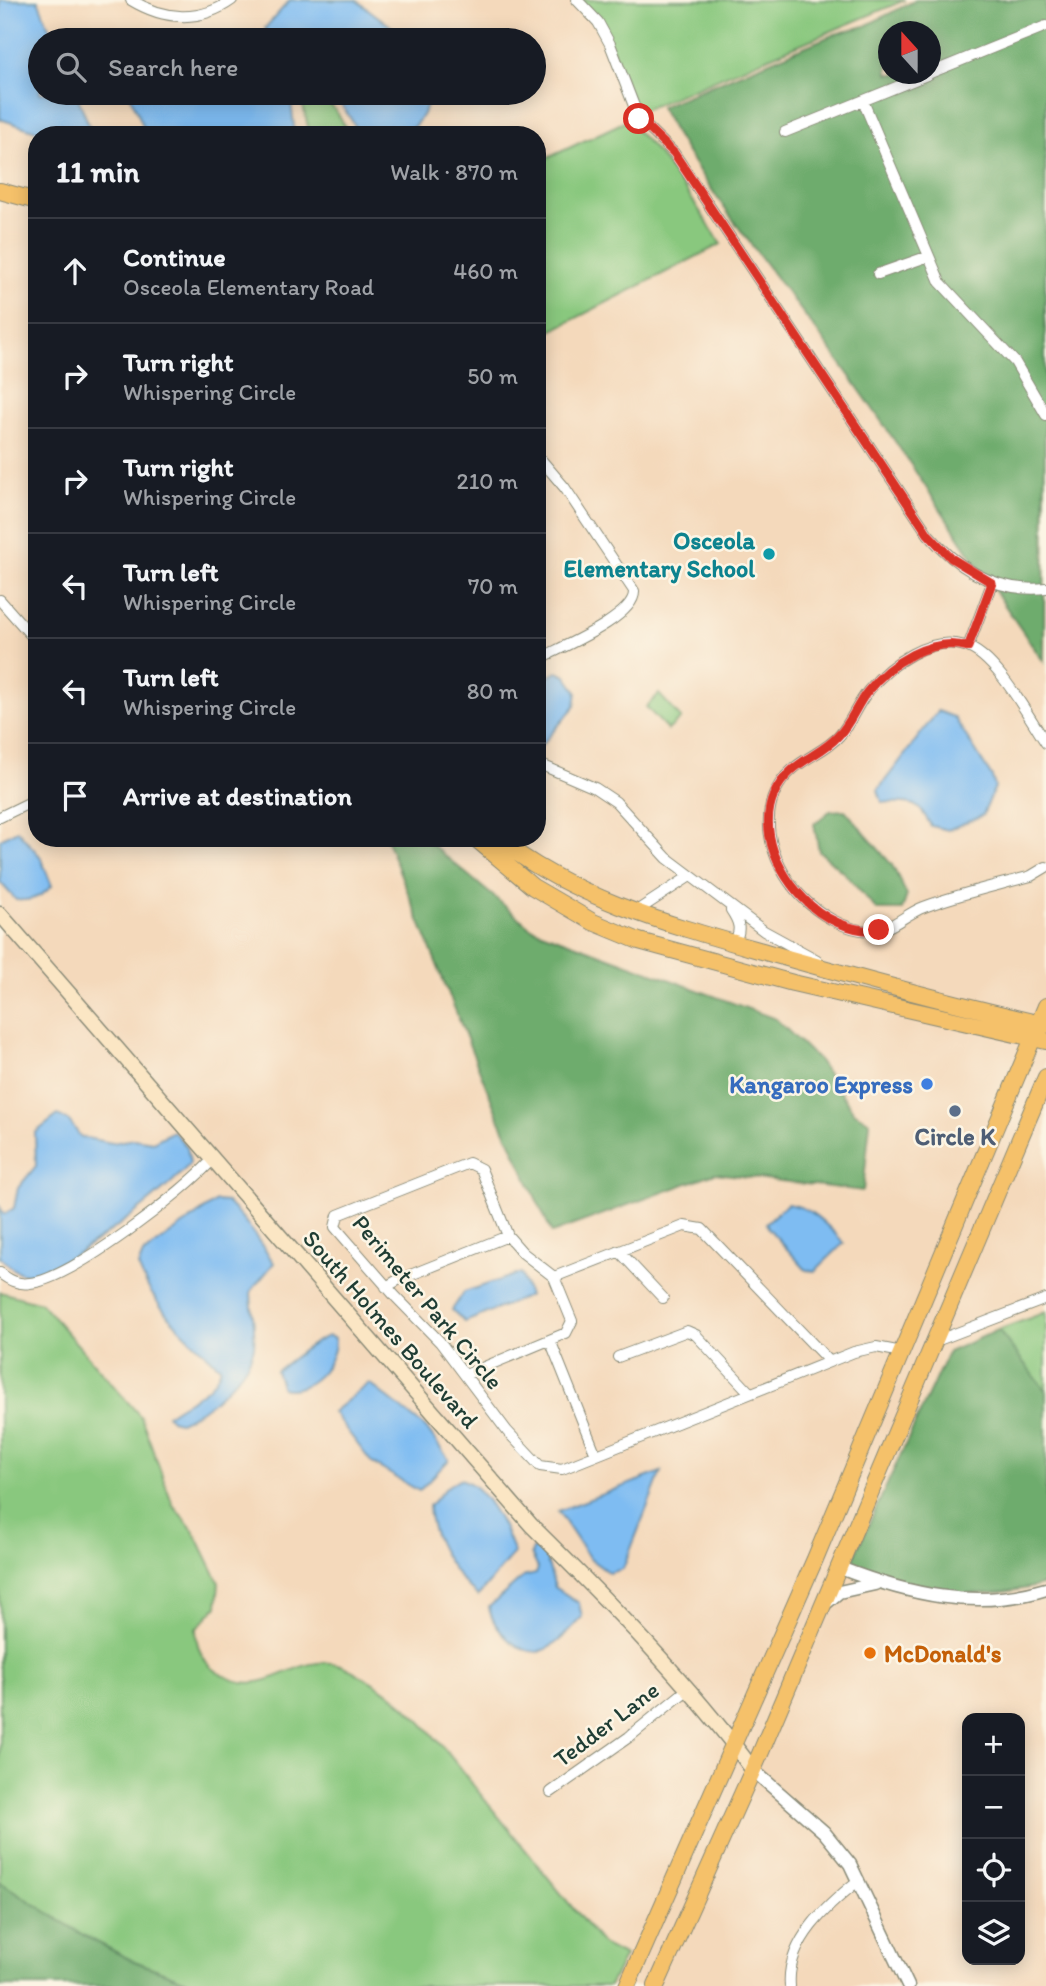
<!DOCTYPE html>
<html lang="en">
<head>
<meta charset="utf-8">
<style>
	body { margin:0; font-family:Itim,sans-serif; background:#242831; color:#f1f3f6 }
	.controls { position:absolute; right:21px; bottom:21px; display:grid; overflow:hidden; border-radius:14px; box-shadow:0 4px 18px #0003 }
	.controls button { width:63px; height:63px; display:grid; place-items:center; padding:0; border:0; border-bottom:2px solid #363941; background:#171b24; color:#f1f3f6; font:35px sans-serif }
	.compass { position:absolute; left:878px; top:21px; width:63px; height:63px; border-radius:50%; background:#171b24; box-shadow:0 4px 18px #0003; rotate:339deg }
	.stop { position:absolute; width:21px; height:21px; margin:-16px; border:5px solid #d93025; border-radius:50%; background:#fff }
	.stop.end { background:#d93025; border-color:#fff; box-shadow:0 2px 7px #0008 }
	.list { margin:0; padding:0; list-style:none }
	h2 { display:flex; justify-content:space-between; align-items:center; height:91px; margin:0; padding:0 28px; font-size:30px }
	h2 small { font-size:23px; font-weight:400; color:#9ea1a6 }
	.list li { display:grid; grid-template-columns:46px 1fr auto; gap:21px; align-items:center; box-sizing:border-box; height:105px; padding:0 28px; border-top:2px solid #363941 }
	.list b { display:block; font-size:26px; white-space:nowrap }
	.list p { margin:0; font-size:23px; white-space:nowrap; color:#9ea1a6 }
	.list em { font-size:23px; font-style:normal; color:#9ea1a6 }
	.icon { flex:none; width:38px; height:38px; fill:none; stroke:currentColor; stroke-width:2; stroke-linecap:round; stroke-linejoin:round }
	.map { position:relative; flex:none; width:1046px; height:1986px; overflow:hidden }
	.search { position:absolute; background:#171b24; box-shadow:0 4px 18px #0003; left:28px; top:28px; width:518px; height:77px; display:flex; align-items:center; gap:18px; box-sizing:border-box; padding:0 24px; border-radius:38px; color:#9ea1a6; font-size:26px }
	.panel { position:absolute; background:#171b24; box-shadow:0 4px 18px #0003; left:28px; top:126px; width:518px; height:721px; border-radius:28px }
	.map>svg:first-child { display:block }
	.green { fill:#89c87e; stroke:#548259; stroke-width:2 }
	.forest { fill:#6eac6d; stroke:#467450; stroke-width:2; fill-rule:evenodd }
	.water { fill:#7ebcf2; stroke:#4e7c93; stroke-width:2 }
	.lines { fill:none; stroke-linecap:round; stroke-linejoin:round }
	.minor-casing { stroke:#8a8b78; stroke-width:12 }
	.tertiary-casing { stroke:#8a8b78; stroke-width:15 }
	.secondary-casing { stroke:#8a8b78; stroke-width:17 }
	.primary-casing { stroke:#8a8b78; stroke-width:18 }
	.trunk-casing { stroke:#8a8b78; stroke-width:18 }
	.minor { stroke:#fff; stroke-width:10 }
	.tertiary { stroke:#fff; stroke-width:12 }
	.secondary { stroke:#fbe6c4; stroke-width:14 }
	.primary { stroke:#f5c16b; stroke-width:16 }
	.trunk { stroke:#f5c16b; stroke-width:16 }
	.route { stroke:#d93025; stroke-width:9 }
	.culture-dot { fill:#0f9aa8; stroke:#fcf5e5; stroke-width:2.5 }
	.shop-dot { fill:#3f7fe0; stroke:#fcf5e5; stroke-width:2.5 }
	.service-dot { fill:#5c6f8a; stroke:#fcf5e5; stroke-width:2.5 }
	.food-dot { fill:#e8710a; stroke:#fcf5e5; stroke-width:2.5 }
	.labels { text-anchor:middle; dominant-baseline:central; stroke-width:5; stroke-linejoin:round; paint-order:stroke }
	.culture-label { font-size:24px; font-weight:bold; fill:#0d838f; stroke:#fcf5e5; text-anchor:end }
	.shop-label { font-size:24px; font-weight:bold; fill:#366cbe; stroke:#fcf5e5; text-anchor:end }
	.service-label { font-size:24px; font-weight:bold; fill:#4e5e75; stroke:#fcf5e5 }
	.street-label { font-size:24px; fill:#1f3d34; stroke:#fcf5e5 }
	.food-label { font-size:24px; font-weight:bold; fill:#c56008; stroke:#fcf5e5; text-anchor:start }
</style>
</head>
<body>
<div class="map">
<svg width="1046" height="1986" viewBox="0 0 1046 1986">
	<rect width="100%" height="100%" fill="#fcf5e5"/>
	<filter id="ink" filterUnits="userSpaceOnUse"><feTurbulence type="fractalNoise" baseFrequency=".0143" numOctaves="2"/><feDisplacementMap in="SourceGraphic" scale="14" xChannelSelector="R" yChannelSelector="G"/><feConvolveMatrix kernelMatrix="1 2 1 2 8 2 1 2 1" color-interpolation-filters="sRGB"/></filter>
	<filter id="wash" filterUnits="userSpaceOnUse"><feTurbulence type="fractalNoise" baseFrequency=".00686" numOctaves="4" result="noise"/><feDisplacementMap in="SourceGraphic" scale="28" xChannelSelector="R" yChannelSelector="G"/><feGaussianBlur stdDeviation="1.57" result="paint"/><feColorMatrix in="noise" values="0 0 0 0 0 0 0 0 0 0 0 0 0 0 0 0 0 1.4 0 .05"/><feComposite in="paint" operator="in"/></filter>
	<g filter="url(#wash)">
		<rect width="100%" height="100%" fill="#f4d9bb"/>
		<path class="green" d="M 577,0 L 905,0 L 636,113 L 610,44 Z
			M 314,97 C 334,101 341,118 349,135 L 310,135 L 303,106 Z
			M 626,121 C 666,156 692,199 721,244 L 551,331 L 537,311 L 537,163 Z
			M 659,694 L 681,718 L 668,730 L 646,707 Z
			M 0,1292 L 41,1303 L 141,1417 L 173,1505 L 194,1531 L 219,1583 L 217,1606 L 196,1629 C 196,1646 201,1660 215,1670 C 264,1706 291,1653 337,1664 C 346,1666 357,1673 365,1678 C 415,1704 447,1753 481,1795 C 521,1845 562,1894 602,1944 L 625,1956 L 609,1986 L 199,1986 L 129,1959 L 83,1935 L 0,1882 Z
			M 1046,1312 L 1046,1391 L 998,1330 Z"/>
		<path class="forest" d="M 916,0 L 1046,0 L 1044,662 C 979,571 921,476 856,385 C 791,292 715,207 660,107 L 835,34 L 865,26 ZM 888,32 L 930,32 L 930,74 L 888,74 Z
			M 845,810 L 892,865 L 907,895 L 902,910 L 877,910 L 845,874 L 819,851 L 814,824 L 830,811 Z
			M 386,838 L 424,838 L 531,928 L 776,1019 L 819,1061 L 854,1112 L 870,1122 L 863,1191 L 715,1173 L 552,1233 L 498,1116 Z
			M 998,1330 L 1046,1391 L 1046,1584 C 969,1604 922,1590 849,1567 L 948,1352 Z
			M 0,1882 L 83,1935 L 129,1959 L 199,1986 L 0,1986 Z"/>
		<path class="water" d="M 0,0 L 38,0 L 54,40 L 40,40 L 40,93 L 76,93 L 93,135 L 48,135 L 0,119 Z
			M 290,0 L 356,0 L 409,40 L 271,40 L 265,28 Z
			M 129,93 L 290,93 L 295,135 L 147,135 Z
			M 328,93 L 433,93 C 413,138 409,135 361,135 L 340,102 Z
			M 557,672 L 566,676 L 577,692 L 575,706 L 540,747 L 537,682 Z
			M 938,711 L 954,717 L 992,777 L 995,787 L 983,815 L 948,830 L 931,826 C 916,796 909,805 882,802 L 878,790 Z
			M 17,830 L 40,856 L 52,886 C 41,897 32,901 16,900 L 0,882 L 0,839 Z
			M 58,1115 L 69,1121 L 81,1137 L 112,1143 L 134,1139 L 153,1142 L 173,1131 L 187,1147 L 190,1163 C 169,1191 66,1269 32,1274 C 18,1276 8,1265 0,1257 L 0,1207 L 4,1214 L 14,1208 L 18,1188 L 36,1166 L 35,1133 Z
			M 216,1201 L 227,1202 L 244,1220 L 274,1263 L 251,1291 C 251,1308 256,1328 254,1346 C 249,1375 205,1412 179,1422 L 171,1420 L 167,1415 C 187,1398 211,1396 221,1368 C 188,1336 155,1311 138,1266 L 143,1254 Z
			M 787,1204 C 811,1206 828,1226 844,1243 L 815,1271 L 806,1270 L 769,1229 L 766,1223 Z
			M 521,1273 L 529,1296 L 465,1322 L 452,1310 L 464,1292 Z
			M 329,1336 L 335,1339 C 336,1365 307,1395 282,1388 L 276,1371 C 289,1362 315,1339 329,1336 Z
			M 369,1383 L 426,1428 L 449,1460 L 419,1491 L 372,1463 L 333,1412 Z
			M 661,1472 L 623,1569 L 609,1573 L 590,1559 L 558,1511 Z
			M 459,1479 C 485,1483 506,1531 514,1553 L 478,1596 C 454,1577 430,1537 429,1506 L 448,1486 Z
			M 533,1549 L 544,1551 L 555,1587 L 579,1603 L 582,1617 C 559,1641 541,1667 509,1640 C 499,1631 491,1620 489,1607 L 523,1577 L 536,1574 L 538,1568 L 531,1554 Z"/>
	</g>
	<g filter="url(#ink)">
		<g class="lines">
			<defs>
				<path id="minor" d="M 131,0 C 164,20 200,23 232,0
					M 577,0 L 598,22 L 610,44 L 639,119 L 674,153 L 928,534 C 959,570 997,593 1046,588
					M 930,73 L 1046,26
					M 863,101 L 929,256 L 878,274
					M 785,132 L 929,74
					M 929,256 L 940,282 L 1015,362 L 1046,415
					M 537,455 L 565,488 L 634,591 C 636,617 559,648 537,660
					M 0,600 L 37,642
					M 968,647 L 992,583
					M 1046,743 C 1028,716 996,655 965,646 C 930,635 890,664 869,690 C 857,704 852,721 840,735 C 827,750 808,756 793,769 C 752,804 769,863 801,896 C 818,914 846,931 871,931 C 891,931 905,914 924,907 C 958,894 995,886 1031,876 L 1046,867
					M 537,763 L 595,788 L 616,802 L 667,858 L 764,931 L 817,960
					M 0,817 L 37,799
					M 731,910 C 739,922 742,930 734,943
					M 635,912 L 690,876
					M 619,1251 L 663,1298
					M 0,1273 C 9,1280 18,1285 30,1283 C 71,1280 185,1191 213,1159
					M 554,1277 L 684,1226 L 702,1229 L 829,1361
					M 386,1287 L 398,1280 L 508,1236
					M 550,1340 L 596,1455
					M 936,1341 L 1046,1299
					M 618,1357 L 687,1331 L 696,1335 L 750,1393
					M 465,1375 L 566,1333 L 572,1321 L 554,1277 L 523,1253 L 508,1236 L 481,1169 L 469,1163 L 338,1215 L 335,1227 L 395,1296 L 440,1342 L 507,1431 L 540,1466 L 562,1469 L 854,1352 L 876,1347 L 902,1352
					M 551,1792 L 629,1737 L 687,1690
					M 790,1986 C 786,1941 828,1905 859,1880"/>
				<path id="tertiary" d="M 840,1568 C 907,1594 976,1611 1046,1589
					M 825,1604 L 839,1592 L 875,1584
					M 753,1770 L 824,1832 L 850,1864 L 908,1986"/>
				<path id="secondary" d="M 0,914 L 531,1525 C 609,1602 688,1682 753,1770"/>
				<path id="primary" d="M 0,191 L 37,201
					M 475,838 L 533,887 L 593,922 L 639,941 L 793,983 L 1046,1041
					M 497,838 C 572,899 678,927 769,953 C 861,979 953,1004 1046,1025"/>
				<path id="trunk" d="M 1039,1023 L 1046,1006
					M 627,1986 L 815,1559 L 1033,1038
					M 656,1986 L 760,1754 L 1046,1077"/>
			</defs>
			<use href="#minor" class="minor-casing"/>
			<use href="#tertiary" class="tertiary-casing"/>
			<use href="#secondary" class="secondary-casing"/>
			<use href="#primary" class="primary-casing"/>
			<use href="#trunk" class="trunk-casing"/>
			<use href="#minor" class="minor"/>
			<use href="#tertiary" class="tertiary"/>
			<use href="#secondary" class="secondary"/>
			<use href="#primary" class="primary"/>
			<use href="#trunk" class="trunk"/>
		</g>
	</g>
	<g class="lines" filter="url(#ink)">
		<path class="route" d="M 639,119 L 674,153 L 928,534 L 951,558 L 992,583 L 968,647 C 931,636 890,663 867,692 C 856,706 851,723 838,736 C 825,751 806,757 791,771 C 751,808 770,865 803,898 C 821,918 852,933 879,930"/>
	</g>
	<circle class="culture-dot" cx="769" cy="554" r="7"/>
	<circle class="shop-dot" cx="927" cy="1084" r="7"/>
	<circle class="service-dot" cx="955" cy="1111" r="7"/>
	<circle class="food-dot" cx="870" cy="1653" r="7"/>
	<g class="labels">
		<g class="culture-label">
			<text x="755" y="540">Osceola<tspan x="755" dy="28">Elementary School</tspan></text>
		</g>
		<g class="shop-label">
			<text x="913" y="1084">Kangaroo Express</text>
		</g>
		<g class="service-label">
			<text x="955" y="1136">Circle K</text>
		</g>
		<g class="street-label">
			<text transform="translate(428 1302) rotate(50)">Perimeter Park Circle</text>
			<text transform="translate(391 1329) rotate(49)">South Holmes Boulevard</text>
			<text transform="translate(606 1724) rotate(-37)">Tedder Lane</text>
		</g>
		<g class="food-label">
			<text x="884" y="1653">McDonald's</text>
		</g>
	</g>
</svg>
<div class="controls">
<button>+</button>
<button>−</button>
<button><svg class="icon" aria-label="locate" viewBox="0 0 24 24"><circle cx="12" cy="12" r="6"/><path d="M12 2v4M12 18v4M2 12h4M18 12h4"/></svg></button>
<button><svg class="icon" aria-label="layers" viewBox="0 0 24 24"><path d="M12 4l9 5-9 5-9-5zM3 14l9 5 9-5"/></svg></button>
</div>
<svg class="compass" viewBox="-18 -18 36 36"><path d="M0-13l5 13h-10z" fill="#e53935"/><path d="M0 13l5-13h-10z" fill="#9ea1a6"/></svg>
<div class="stop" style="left:639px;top:119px"></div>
<div class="stop end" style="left:879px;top:930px"></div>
<div class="search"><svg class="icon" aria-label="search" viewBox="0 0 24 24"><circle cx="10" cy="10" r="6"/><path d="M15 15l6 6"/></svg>Search here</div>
<section class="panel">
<h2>11 min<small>Walk · 870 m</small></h2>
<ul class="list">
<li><svg class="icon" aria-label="ahead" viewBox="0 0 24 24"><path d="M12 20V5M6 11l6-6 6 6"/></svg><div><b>Continue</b><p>Osceola Elementary Road</p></div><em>460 m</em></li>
<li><svg class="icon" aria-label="right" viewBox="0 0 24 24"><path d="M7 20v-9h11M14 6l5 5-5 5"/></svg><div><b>Turn right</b><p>Whispering Circle</p></div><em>50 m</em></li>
<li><svg class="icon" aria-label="right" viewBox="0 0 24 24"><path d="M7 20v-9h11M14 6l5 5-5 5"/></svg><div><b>Turn right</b><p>Whispering Circle</p></div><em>210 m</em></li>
<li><svg class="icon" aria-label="left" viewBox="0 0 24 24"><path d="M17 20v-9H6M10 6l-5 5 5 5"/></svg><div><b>Turn left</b><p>Whispering Circle</p></div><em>70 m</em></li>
<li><svg class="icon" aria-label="left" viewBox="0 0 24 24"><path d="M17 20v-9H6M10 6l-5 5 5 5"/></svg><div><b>Turn left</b><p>Whispering Circle</p></div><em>80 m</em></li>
<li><svg class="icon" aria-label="arrive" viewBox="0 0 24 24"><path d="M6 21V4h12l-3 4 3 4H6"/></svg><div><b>Arrive at destination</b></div></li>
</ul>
</section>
</div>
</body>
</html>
